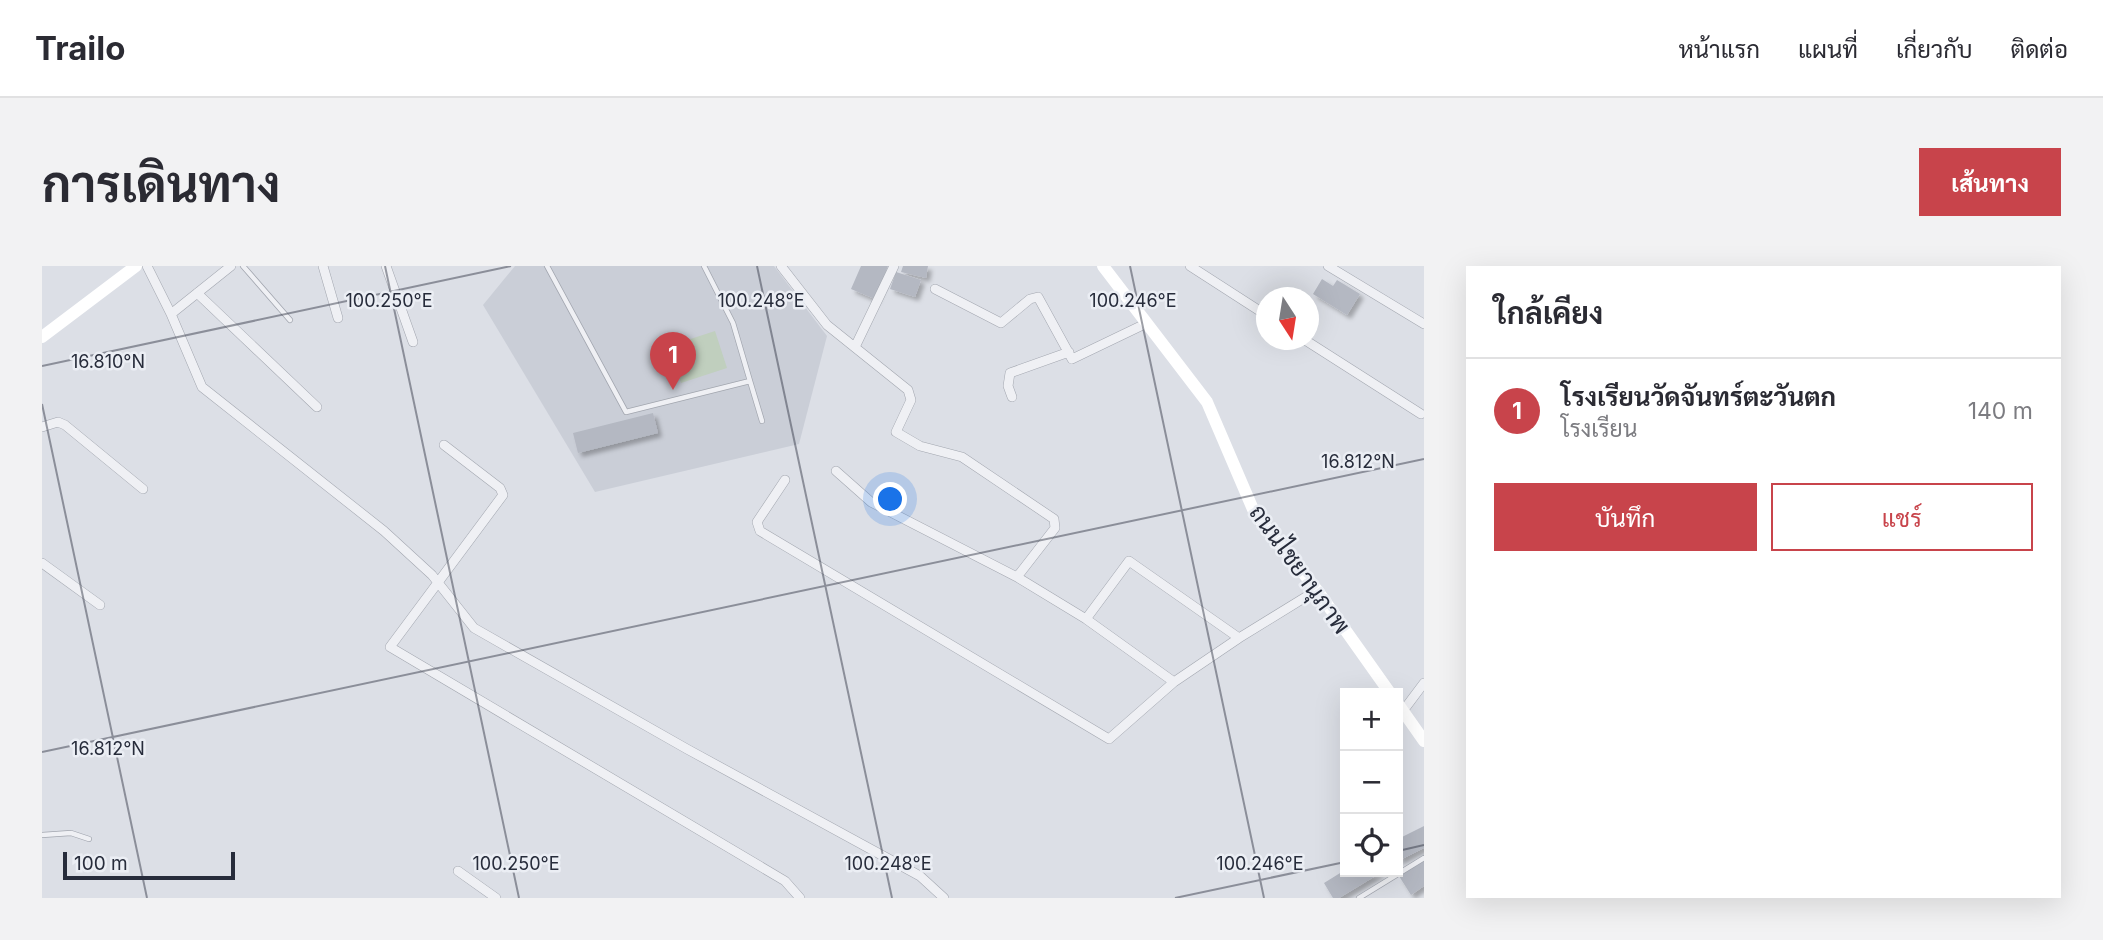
<!DOCTYPE html>
<html lang="th">
<head>
<meta charset="utf-8">
<style>
	body { margin:0; font-family:Inter,Sarabun,sans-serif; background:#f2f2f3; color:#2b2b33 }
	.controls { position:absolute; right:21px; bottom:21px; display:grid; overflow:hidden; border-radius:0px; box-shadow:0 7px 28px #0002 }
	.controls button { width:63px; height:63px; display:grid; place-items:center; padding:0; border:0; border-bottom:2px solid #e1e1e2; background:#fff; color:#2b2b33; font:35px sans-serif }
	.compass { position:absolute; left:1214px; top:21px; width:63px; height:63px; border-radius:50%; background:#fff; box-shadow:0 7px 28px #0002; rotate:168deg }
	.scale { position:absolute; left:21px; bottom:18px; width:172px; box-sizing:border-box; padding-left:7px; border:4px solid #272c3b; border-top:0; font-size:19px; line-height:24px; white-space:nowrap; color:#272c3b; -webkit-text-stroke:5px #ebeef4; paint-order:stroke }
	.you { position:absolute; left:849px; top:234px; width:24px; height:24px; margin:-18px; border:5px solid #fff; border-radius:50%; background:#1a73e8; box-shadow:0 0 0 10px #1a73e833 }
	.badge { display:grid; place-items:center; width:46px; height:46px; border-radius:50%; background:#c8444b; color:#fff; font-size:23px; font-weight:700 }
	.pin { position:absolute; translate:-50% -58px; filter:drop-shadow(0 2px 4px #0008) }
	.pin::after { content:''; position:absolute; top:37px; width:24px; height:21px; background:inherit; clip-path:polygon(0 0,100% 0,50% 100%) }
	.list { margin:0; padding:0; list-style:none }
	h2 { display:flex; justify-content:space-between; align-items:center; height:91px; margin:0; padding:0 28px; font-size:30px }
	h2 small { font-size:23px; font-weight:400; color:#7c7c81 }
	.list li { display:grid; grid-template-columns:46px 1fr auto; gap:21px; align-items:center; box-sizing:border-box; height:105px; padding:0 28px; border-top:2px solid #e1e1e2 }
	.list b { display:block; font-size:26px; white-space:nowrap }
	.list p { margin:0; font-size:23px; white-space:nowrap; color:#7c7c81 }
	.list em { font-size:23px; font-style:normal; color:#7c7c81 }
	.actions { display:flex; gap:14px; padding:21px 28px }
	.actions a { flex:1; padding:16px 0; border:2px solid #c8444b; border-radius:0px; text-align:center; font-size:24px; color:#c8444b }
	.actions .main { background:#c8444b; color:#fff }
	.icon { flex:none; width:38px; height:38px; fill:none; stroke:currentColor; stroke-width:2; stroke-linecap:round; stroke-linejoin:round }
	.map { position:relative; flex:none; width:1382px; height:632px; overflow:hidden; border-radius:0px }
	header { display:flex; align-items:center; gap:42px; box-sizing:border-box; height:98px; padding:0 35px; background:#fff; border-bottom:2px solid #e1e1e2 }
	header strong { font-size:33px }
	nav { display:flex; gap:38px; margin-inline-start:auto; font-size:24px }
	.intro { display:flex; align-items:center; justify-content:space-between; box-sizing:border-box; height:168px; padding:0 42px }
	h1 { margin:0; font-size:49px }
	.button { padding:18px 32px; border-radius:0px; background:#c8444b; color:#fff; font-size:24px; font-weight:700 }
	main { display:flex; gap:42px; padding:0 42px }
	aside { flex:1; background:#fff; border-radius:0px; box-shadow:0 7px 28px #0002 }
	.map>svg:first-child { display:block }
	.built { fill:#caced7 }
	.green { fill:#c0cfbe }
	.building { fill:#b4b8c2; filter:url(#shadow) }
	.lines { fill:none; stroke-linecap:round; stroke-linejoin:round }
	.lane-casing { stroke:#a2a6af; stroke-width:6 }
	.street-casing { stroke:#a2a6af; stroke-width:10 }
	.lane { stroke:#eff0f4; stroke-width:4.5 }
	.street { stroke:#eff0f4; stroke-width:9 }
	.secondary { stroke:#fff; stroke-width:12 }
	.ticks { fill:none; stroke:#272c3b; stroke-width:2; stroke-opacity:0.45 }
	.labels { text-anchor:middle; dominant-baseline:central; stroke-width:5; stroke-linejoin:round; paint-order:stroke }
	.street-label { font-size:24px; fill:#272c3b; stroke:#ebeef4 }
	.ticks-label { font-size:18px; text-anchor:middle; fill:#272c3b; stroke:#ebeef4; stroke-width:5; stroke-linejoin:round; paint-order:stroke }
</style>
</head>
<body>
<header>
<strong>Trailo</strong>
<nav><a>หน้าแรก</a><a>แผนที่</a><a>เกี่ยวกับ</a><a>ติดต่อ</a></nav>
</header>
<div class="intro"><h1>การเดินทาง</h1><a class="button">เส้นทาง</a></div>
<main>
<div class="map">
<svg width="1382" height="632" viewBox="0 0 1382 632">
	<defs>
		<filter id="shadow"><feDropShadow dx="4" dy="4" stdDeviation="2" flood-color="#0004"/></filter>
	</defs>
	<rect width="100%" height="100%" fill="#dcdfe6"/>
	<path class="built" d="M 473,0 L 732,0 L 785,70 L 757,178 L 553,226 L 441,39 Z"/>
	<path class="green" d="M 673,65 L 685,102 L 639,117 L 627,80 Z"/>
	<path class="building" d="M 819,0 L 846,0 L 833,33 L 809,23 Z
		M 861,0 L 886,0 L 884,12 L 859,6 Z
		M 854,6 L 879,14 L 873,31 L 848,23 Z
		M 1280,13 L 1291,20 L 1295,14 L 1318,28 L 1305,49 L 1271,28 Z
		M 611,147 L 616,167 L 536,187 L 531,167 Z
		M 1382,560 L 1382,582 L 1356,595 L 1356,573 Z
		M 1382,594 L 1382,620 L 1369,629 L 1357,610 Z
		M 1303,604 L 1303,606 L 1340,606 L 1297,632 L 1291,632 L 1282,617 Z"/>
	<g class="lines">
		<defs>
			<path id="lane" d="M 201,0 L 248,54
				M 505,0 L 584,146 L 708,115 L 691,57 L 662,0
				M 708,115 L 720,155
				M 0,569 L 29,567 L 47,573
				M 1317,632 L 1382,592"/>
			<path id="street" d="M 105,0 L 129,48 L 160,121 L 342,265 L 390,309 L 432,362 L 645,483 L 878,610 L 902,632
				M 281,0 L 296,52
				M 344,0 L 371,76
				M 739,0 L 785,59 L 866,124 L 869,134 L 854,166 L 878,180 L 920,191 L 1012,253 L 1013,262 L 975,311
				M 1148,0 L 1224,49
				M 1286,0 L 1382,58
				M 893,23 L 959,57 L 988,33 L 996,31 L 1030,93 L 1105,57
				M 155,27 L 275,141
				M 129,48 L 189,0
				M 1263,74 L 1379,148
				M 813,81 L 852,0
				M 970,131 L 966,120 L 968,107 L 1027,86
				M 0,161 L 16,156 L 23,159 L 101,223
				M 402,179 L 458,222 L 461,229 L 348,381 L 743,615 L 758,632
				M 794,205 L 829,236 L 975,311 L 1044,353 L 1132,416
				M 743,214 L 715,256 L 718,265 L 1067,473 L 1132,416 L 1197,372 L 1275,324
				M 0,297 L 58,339
				M 1044,353 L 1087,295 L 1197,372
				M 1361,445 L 1382,417
				M 416,605 L 454,632"/>
		</defs>
		<use href="#lane" class="lane-casing"/>
		<use href="#street" class="street-casing"/>
		<use href="#lane" class="lane"/>
		<use href="#street" class="street"/>
		<path class="secondary" d="M 1061,0 L 1165,136 L 1213,248 L 1275,324 L 1348,427
			M 0,71 L 94,0
			M 1356,438 L 1382,475"/>
	</g>
	<path class="ticks" d="M 343,0 L 477,632M 715,0 L 850,632M 1088,0 L 1222,632M 0,100 L 469,0M 0,138 L 105,632M 0,486 L 1382,193M 1356,585 L 1382,579M 1133,632 L 1303,596"/>
	<g class="labels">
		<g class="street-label">
			<text transform="translate(1258 303) rotate(54)">ถนนไชยานุภาพ</text>
		</g>
	</g>
	<g class="ticks-label">
		<text x="347" y="41">100.250°E</text>
		<text x="719" y="41">100.248°E</text>
		<text x="1091" y="41">100.246°E</text>
		<text x="66" y="102">16.810°N</text>
		<text x="1316" y="202">16.812°N</text>
		<text x="66" y="489">16.812°N</text>
		<text x="474" y="604">100.250°E</text>
		<text x="846" y="604">100.248°E</text>
		<text x="1218" y="604">100.246°E</text>
	</g>
</svg>
<div class="controls">
<button>+</button>
<button>−</button>
<button><svg class="icon" aria-label="locate" viewBox="0 0 24 24"><circle cx="12" cy="12" r="6"/><path d="M12 2v4M12 18v4M2 12h4M18 12h4"/></svg></button>
</div>
<svg class="compass" viewBox="-18 -18 36 36"><path d="M0-13l5 13h-10z" fill="#e53935"/><path d="M0 13l5-13h-10z" fill="#7c7c81"/></svg>
<div class="scale">100 m</div>
<div class="you"></div>
<div class="pin badge" style="left:631px;top:124px">1</div>
</div>
<aside>
<h2>ใกล้เคียง<small></small></h2>
<ul class="list">
<li><span class="badge">1</span><div><b>โรงเรียนวัดจันทร์ตะวันตก</b><p>โรงเรียน</p></div><em>140 m</em></li>
</ul>
<div class="actions"><a class="main">บันทึก</a><a>แชร์</a></div>
</aside>
</main>
</body>
</html>
